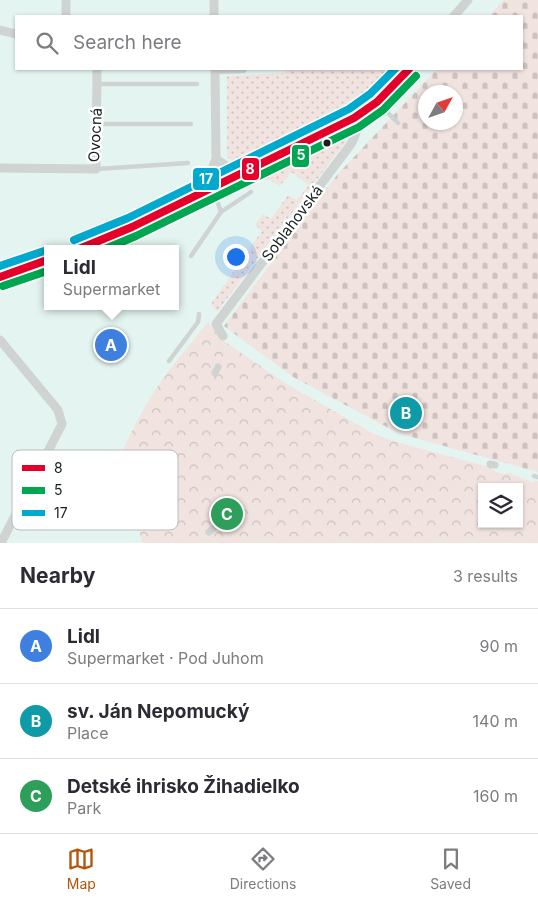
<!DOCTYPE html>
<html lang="en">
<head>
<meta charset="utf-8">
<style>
	body { margin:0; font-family:Inter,sans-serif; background:#f7f7f7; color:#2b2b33 }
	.controls { position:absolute; right:15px; bottom:15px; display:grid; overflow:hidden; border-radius:0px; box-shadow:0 1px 4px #0004 }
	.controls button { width:45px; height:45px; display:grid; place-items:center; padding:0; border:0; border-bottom:1px solid #e1e1e2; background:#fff; color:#2b2b33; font:25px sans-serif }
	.compass { position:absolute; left:418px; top:85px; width:45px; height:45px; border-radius:50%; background:#fff; box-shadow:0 1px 4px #0004; rotate:50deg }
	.you { position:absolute; left:235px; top:256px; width:18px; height:18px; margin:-12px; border:4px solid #fff; border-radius:50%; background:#1a73e8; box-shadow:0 0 0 8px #1a73e833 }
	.badge { display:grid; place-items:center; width:32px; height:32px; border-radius:50%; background:#b45309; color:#fff; font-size:16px; font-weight:700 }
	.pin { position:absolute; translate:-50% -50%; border:2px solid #fff; box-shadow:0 1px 5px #0006 }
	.popup { position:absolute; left:44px; top:245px; width:135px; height:65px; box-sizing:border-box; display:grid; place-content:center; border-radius:0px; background:#fff; filter:drop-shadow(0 1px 4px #0005); font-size:16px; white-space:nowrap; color:#7c7c81 }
	.popup b { font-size:19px; color:#2b2b33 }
	.popup::after { content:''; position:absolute; left:50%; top:100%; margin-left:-10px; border:10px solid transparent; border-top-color:#fff }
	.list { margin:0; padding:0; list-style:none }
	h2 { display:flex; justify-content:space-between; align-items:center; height:65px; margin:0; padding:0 20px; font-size:21px }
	h2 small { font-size:16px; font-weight:400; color:#7c7c81 }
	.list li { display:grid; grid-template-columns:32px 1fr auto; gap:15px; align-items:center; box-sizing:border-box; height:75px; padding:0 20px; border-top:1px solid #e1e1e2 }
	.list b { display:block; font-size:19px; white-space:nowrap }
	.list p { margin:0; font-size:16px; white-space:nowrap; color:#7c7c81 }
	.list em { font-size:16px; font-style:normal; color:#7c7c81 }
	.icon { flex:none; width:28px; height:28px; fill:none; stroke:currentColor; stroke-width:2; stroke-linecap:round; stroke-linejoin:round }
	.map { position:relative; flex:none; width:538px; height:543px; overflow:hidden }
	.search { position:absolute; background:#fff; box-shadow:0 1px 4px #0004; left:15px; right:15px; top:15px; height:55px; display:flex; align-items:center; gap:12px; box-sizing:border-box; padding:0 18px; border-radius:0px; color:#7c7c81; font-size:19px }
	.sheet { height:290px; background:#fff }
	nav { display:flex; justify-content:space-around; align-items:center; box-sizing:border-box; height:70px; border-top:1px solid #e1e1e2; background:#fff; font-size:14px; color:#7c7c81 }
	nav a { display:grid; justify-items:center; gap:2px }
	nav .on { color:#b45309 }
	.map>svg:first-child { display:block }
	.grass { fill:url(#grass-dots) }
	.cemetery { fill:url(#cemetery-stones); fill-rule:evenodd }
	.park { fill:url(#park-crowns); fill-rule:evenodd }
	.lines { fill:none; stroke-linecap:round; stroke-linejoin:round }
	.service { stroke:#cfd3d2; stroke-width:4.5 }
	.pedestrian { stroke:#cfd3d2; stroke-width:7 }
	.minor { stroke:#cfd3d2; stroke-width:9 }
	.bus-1-casing { stroke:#fff; stroke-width:11 }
	.bus-2-casing { stroke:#fff; stroke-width:11 }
	.bus-3-casing { stroke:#fff; stroke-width:11 }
	.bus-1 { stroke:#e4002b; stroke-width:8 }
	.bus-2 { stroke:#00a651; stroke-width:8 }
	.bus-3 { stroke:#00a9ce; stroke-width:8 }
	.bus-dot { fill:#15201e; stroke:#fff; stroke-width:2 }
	.labels { text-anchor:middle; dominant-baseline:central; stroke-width:5; stroke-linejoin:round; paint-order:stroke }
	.street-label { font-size:15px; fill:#15201e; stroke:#fff }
	.key { fill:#fff; stroke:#b9bcbc; stroke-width:1 }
	.key-label { font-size:14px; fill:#15201e }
	.line-badge { stroke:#fff; stroke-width:2 }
	.badge-label { font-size:14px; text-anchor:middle; font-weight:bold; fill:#fff }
</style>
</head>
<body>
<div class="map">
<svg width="538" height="543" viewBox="0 0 538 543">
	<defs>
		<pattern id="grass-dots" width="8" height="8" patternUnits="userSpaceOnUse" patternTransform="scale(1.25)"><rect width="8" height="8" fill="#f0e3e0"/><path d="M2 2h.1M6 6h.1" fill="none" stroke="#cdc2c0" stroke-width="1.8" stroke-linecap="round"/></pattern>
		<pattern id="cemetery-stones" width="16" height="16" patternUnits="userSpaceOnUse" patternTransform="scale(1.25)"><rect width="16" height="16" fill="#f0e3e0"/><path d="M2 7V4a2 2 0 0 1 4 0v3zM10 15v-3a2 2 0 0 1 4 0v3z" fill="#cdc2c0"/></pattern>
		<pattern id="park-crowns" width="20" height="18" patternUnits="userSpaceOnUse" patternTransform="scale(1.25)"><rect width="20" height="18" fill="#f0e3e0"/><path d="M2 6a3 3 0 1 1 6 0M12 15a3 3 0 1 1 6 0" fill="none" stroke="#cdc2c0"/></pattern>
	</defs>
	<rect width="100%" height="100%" fill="#e4f5f1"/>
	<path class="grass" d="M 285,69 L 389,69 C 365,96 335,110 303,126 C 279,138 256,149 233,161 L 228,158 L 227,153 L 227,76 L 284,73 Z
		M 339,137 L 344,137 L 347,140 L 217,312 L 211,304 L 262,231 L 255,225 L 263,214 L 271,219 L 288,195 L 297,200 L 309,185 L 291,172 L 280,186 L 266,178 L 221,199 L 220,195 Z"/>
	<path class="cemetery" d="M 504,0 L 538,0 L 538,472 L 408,436 L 396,432 L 293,377 L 224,326 L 337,175 L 437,69 L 522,69 L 522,16 L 489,16 ZM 426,92 L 456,92 L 456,122 L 426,122 Z"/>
	<path class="park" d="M 208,322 L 221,339 L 285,383 L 374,434 L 400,443 L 493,468 L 496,472 L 504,474 L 509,473 L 532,482 L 538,481 L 538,543 L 142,543 L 126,471 L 118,487 L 109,481 C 122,451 136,420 154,392 C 170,367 190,345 208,322 ZM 482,487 L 519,487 L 519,524 L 482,524 Z"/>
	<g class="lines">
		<path class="service" d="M 215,72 L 244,71
			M 97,84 L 197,84
			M 377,102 L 398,123
			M 97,124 L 191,124
			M 97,169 L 188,163
			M 221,212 L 251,192
			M 191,256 L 221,212 L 213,189
			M 169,361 L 198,322 L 199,314
			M 534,476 L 538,477"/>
		<path class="pedestrian" d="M 215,373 L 218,367
			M 490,464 L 495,465
			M 209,532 L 216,526"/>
		<path class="minor" d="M 66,0 L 66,16
			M 214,0 L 214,16
			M 454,16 L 468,0
			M 0,30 L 16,34
			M 216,159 L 227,166 L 236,176
			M 0,168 L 96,169 L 97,69
			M 213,189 L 209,177 L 216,159 L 215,69
			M 78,249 L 132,227 L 354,118 L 377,102 L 409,69
			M 0,277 L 47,260
			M 223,336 L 216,324 L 351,144 C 356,135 359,128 354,118
			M 0,340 L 58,410 L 62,424 L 1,543"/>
		<defs>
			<path id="bus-1" d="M 79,249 L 132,227 L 354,118 L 377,102 L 409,69
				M 0,277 L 47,260"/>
			<path id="bus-2" d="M 105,249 L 136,236 L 359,127 L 383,110 L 416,76
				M 3,286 L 47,271"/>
			<path id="bus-3" d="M 74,240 L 128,218 L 349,109 L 370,94 L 395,69
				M 0,266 L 44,251"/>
		</defs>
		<use href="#bus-1" class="bus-1-casing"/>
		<use href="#bus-2" class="bus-2-casing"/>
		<use href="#bus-3" class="bus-3-casing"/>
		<use href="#bus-1" class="bus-1"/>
		<use href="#bus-2" class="bus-2"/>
		<use href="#bus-3" class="bus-3"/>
	</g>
	<circle class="bus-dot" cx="327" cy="143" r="4.5"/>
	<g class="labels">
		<g class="street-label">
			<text transform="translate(95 135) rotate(-87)">Ovocná</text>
			<text transform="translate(292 223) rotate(-53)">Soblahovská</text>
		</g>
	</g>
	<rect x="12" y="450" width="166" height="80" rx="8" class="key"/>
	<rect x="22" y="465" width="23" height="6" fill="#e4002b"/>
	<rect x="22" y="487" width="23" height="7" fill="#00a651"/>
	<rect x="22" y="510" width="23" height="6" fill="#00a9ce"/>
	<g class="key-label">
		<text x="54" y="473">8</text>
		<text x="54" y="495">5</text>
		<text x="54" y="518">17</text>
	</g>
	<g class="line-badge">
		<rect x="291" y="144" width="19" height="24" rx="5" fill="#00a651"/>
		<rect x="241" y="157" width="19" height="24" rx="5" fill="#e4002b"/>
		<rect x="192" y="167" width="28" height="24" rx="5" fill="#00a9ce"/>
	</g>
	<g class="badge-label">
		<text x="301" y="160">5</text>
		<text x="250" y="174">8</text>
		<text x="206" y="184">17</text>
	</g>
</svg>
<div class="controls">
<button><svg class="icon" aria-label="layers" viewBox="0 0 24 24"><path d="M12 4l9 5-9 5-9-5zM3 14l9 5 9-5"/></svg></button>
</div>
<svg class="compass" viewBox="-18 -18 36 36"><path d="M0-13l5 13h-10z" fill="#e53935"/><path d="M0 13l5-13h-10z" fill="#7c7c81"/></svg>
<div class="you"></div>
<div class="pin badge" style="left:111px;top:345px;background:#3f7fe0">A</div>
<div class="popup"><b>Lidl</b>Supermarket</div>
<div class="pin badge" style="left:406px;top:413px;background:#0f9aa8">B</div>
<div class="pin badge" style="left:227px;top:514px;background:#2e9e5b">C</div>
<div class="search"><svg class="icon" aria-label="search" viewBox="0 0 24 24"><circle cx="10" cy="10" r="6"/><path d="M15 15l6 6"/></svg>Search here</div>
</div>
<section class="sheet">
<h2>Nearby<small>3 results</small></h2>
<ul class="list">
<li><span class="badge" style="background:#3f7fe0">A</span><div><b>Lidl</b><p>Supermarket · Pod Juhom</p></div><em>90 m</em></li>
<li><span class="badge" style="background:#0f9aa8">B</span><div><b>sv. Ján Nepomucký</b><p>Place</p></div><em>140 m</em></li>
<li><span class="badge" style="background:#2e9e5b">C</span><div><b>Detské ihrisko Žihadielko</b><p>Park</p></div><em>160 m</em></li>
</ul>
</section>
<nav>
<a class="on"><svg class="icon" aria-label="map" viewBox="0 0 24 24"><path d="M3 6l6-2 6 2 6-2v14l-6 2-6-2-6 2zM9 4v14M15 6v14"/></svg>Map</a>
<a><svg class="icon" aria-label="directions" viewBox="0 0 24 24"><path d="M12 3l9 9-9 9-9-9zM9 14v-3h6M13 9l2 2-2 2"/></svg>Directions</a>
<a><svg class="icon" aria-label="saved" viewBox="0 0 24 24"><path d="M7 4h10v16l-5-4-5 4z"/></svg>Saved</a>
</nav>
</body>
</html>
